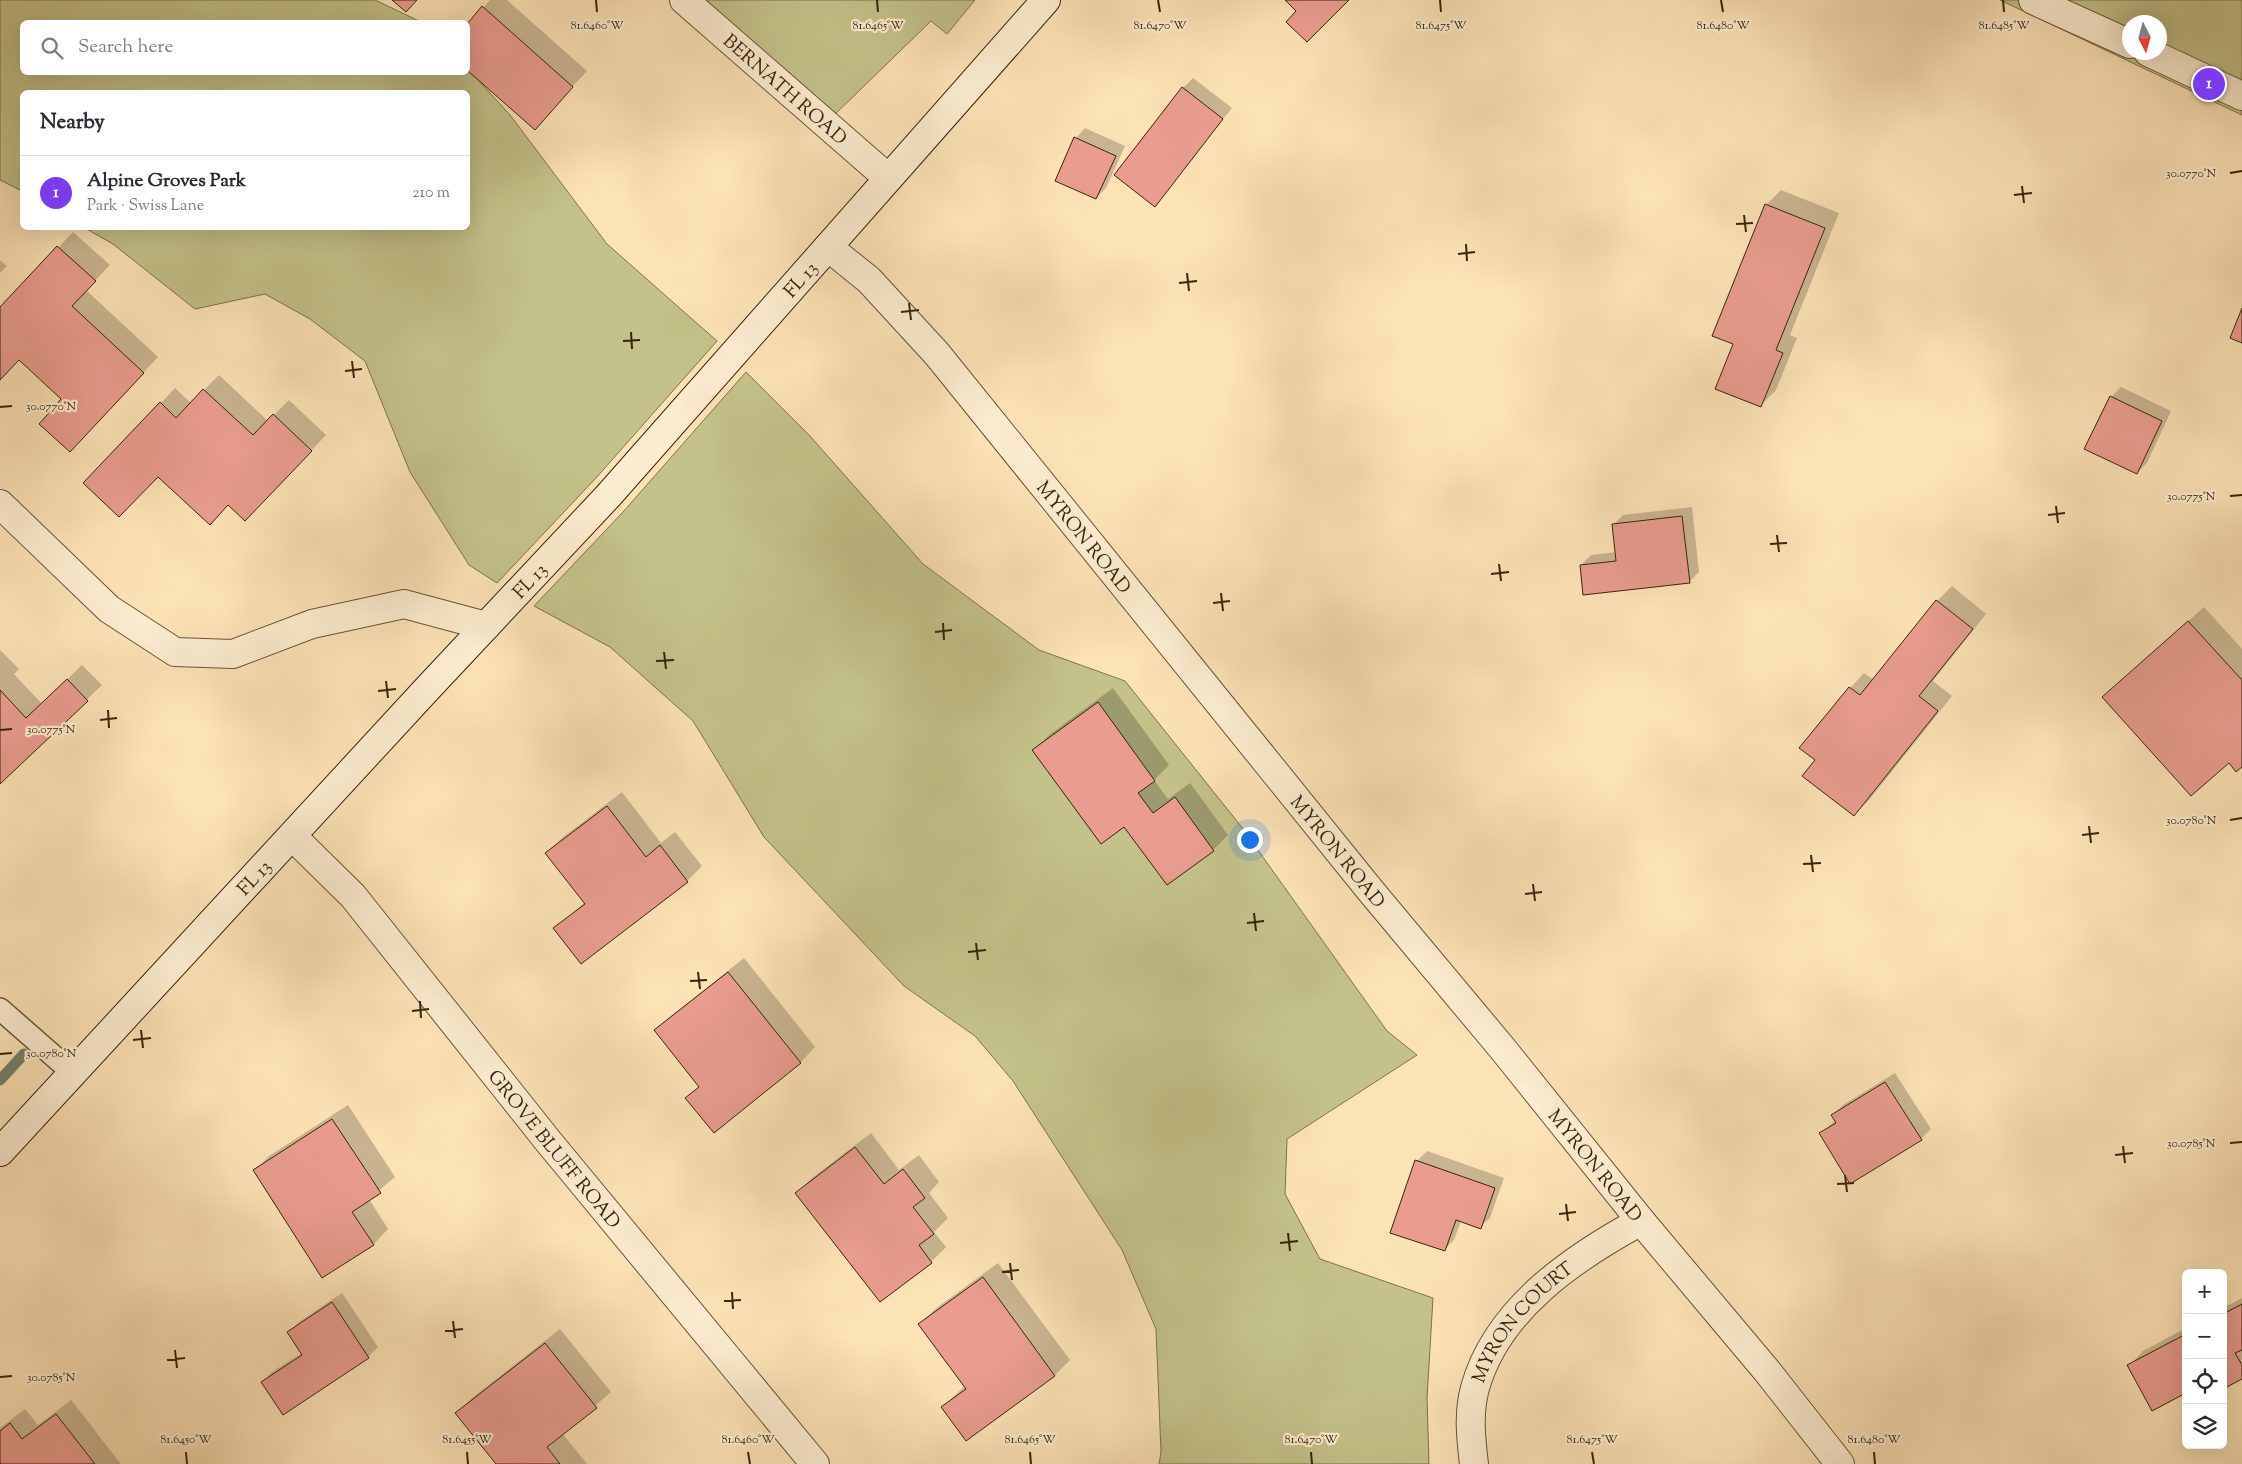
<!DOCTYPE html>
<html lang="en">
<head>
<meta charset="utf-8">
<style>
	:root { --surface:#fff; --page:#f2f2f3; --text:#2b2b33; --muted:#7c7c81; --line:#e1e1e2; --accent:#7c3aed }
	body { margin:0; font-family:"Sorts Mill Goudy",serif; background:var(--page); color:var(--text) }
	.controls { position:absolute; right:15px; bottom:15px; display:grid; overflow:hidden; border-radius:8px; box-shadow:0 5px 20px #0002 }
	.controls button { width:45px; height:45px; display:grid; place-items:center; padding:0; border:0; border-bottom:1px solid var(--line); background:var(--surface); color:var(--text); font:25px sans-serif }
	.compass { position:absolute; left:2122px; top:15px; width:45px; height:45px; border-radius:50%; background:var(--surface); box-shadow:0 5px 20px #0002; rotate:174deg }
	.you { position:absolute; left:1249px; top:839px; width:18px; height:18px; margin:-12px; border:4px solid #fff; border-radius:50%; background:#1a73e8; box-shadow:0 0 0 8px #1a73e833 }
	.badge { display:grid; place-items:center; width:32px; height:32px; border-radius:50%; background:var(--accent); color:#fff; font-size:16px; font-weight:700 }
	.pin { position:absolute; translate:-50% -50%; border:2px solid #fff; box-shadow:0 1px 5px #0006 }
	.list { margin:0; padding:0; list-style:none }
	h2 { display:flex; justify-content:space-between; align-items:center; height:65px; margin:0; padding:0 20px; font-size:21px }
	h2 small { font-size:16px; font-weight:400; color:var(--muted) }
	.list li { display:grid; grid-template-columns:32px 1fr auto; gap:15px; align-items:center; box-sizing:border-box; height:75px; padding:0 20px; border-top:1px solid var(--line) }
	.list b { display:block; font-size:19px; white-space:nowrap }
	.list p { margin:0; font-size:16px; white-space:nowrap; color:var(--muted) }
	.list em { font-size:16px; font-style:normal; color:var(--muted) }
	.icon { flex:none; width:28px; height:28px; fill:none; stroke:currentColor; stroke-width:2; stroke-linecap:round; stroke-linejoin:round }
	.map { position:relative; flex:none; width:2242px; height:1464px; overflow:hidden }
	.search { position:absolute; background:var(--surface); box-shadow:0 5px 20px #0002; left:20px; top:20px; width:450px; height:55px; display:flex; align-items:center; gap:12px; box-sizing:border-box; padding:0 18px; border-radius:8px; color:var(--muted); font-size:19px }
	.panel { position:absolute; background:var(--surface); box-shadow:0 5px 20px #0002; left:20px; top:90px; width:450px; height:140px; border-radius:8px }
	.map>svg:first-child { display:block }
	.green { fill:#c4c28a; stroke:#7e734a; fill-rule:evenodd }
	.shadow { fill:#0003 }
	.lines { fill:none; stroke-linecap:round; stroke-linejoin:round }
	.stream { stroke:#75806d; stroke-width:11 }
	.building { fill:#ea9d8f; stroke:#37240b }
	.lane-casing { stroke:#685436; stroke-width:24 }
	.street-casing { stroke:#685436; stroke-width:30 }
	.secondary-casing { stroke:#37240b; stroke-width:30 }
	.lane { stroke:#fdedd0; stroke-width:21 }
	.street { stroke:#fdedd0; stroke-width:28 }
	.secondary { stroke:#fdedd0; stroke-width:28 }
	.ticks { fill:none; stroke:#37240b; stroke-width:2 }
	.labels { text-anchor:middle; stroke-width:4.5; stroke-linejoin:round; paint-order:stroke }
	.street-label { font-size:19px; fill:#37240b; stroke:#fdedd0 }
	.ticks-label { font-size:12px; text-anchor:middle; fill:#37240b; stroke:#fdedd0; stroke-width:4.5; stroke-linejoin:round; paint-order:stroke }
</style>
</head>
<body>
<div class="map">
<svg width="2242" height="1464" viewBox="0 0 2242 1464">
	<rect width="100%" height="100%" fill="#fce3b6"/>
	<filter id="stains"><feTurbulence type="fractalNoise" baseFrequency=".004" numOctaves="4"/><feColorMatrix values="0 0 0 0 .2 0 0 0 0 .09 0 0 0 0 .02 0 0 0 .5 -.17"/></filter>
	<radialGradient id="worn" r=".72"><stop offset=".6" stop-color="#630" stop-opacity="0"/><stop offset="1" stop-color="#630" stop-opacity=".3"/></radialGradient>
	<g class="green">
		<path d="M 0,0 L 375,0 L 421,22 L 22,22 L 22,72 L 468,72 L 468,69 L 510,115 L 607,244 L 717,341 L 596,478 L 497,583 L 469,565 L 410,472 L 365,361 L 310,319 L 265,294 L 195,309 L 113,244 L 85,228 L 468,228 L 468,92 L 22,92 L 22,191 L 0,180 Z"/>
		<path d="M 687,0 L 975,0 L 947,34 L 931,21 L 826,123 Z"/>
		<path d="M 2000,0 L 2242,0 L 2242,115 ZM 2130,22 L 2160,22 L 2160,52 L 2130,52 Z"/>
		<path d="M 746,372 L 810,436 L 923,564 L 1039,650 L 1125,681 L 1240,825 L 1387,1031 L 1417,1055 L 1287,1139 L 1285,1194 L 1320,1259 L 1433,1298 L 1427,1398 L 1429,1464 L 1159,1464 L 1161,1452 L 1156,1329 L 1122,1250 L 1013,1081 L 975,1036 L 904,986 L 764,837 L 693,721 L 610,647 L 534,606 L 623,512 Z"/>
	</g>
	<g class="shadow">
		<path d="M 490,0 L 507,0 L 587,71 L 534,128 L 468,70 L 468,25 Z"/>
		<path d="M 1193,78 L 1232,108 L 1155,205 L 1183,88 Z"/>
		<path d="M 1085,128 L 1125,146 L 1106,188 L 1096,198 L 1076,138 Z"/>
		<path d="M 1781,190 L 1839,213 L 1790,335 L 1797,338 L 1776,390 L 1761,405 L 1735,343 L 1766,205 Z"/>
		<path d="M 73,232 L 110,265 L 86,290 L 158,357 L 85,435 L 63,399 L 19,359 L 0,380 L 0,309 Z"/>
		<path d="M 0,260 L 7,266 L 0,273 Z"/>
		<path d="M 219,375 L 268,421 L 289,400 L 326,435 L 260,505 L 161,403 L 175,388 L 191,403 Z"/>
		<path d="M 2121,387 L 2171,411 L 2147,463 L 2137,473 L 2111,397 Z"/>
		<path d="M 1692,507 L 1699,572 L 1689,582 L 1581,565 L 1591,555 L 1617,552 L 1613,525 L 1623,515 Z"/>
		<path d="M 1952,586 L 1986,614 L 1933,681 L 1952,696 L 1869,800 L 1854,815 L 1816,760 L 1850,688 L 1864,673 L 1874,680 L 1937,601 Z"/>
		<path d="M 2204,607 L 2242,649 L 2242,765 L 2229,761 L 2104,697 Z"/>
		<path d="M 0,650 L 19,669 L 14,674 L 42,704 L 82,665 L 102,685 L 0,783 Z"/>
		<path d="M 1113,688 L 1169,765 L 1154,780 L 1168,799 L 1190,783 L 1228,835 L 1213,850 L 1167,883 L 1125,825 L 1034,750 L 1049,735 Z"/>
		<path d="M 622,792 L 661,843 L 675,832 L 702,866 L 687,881 L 555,929 L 585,902 L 547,853 L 562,838 Z"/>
		<path d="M 744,958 L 815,1047 L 801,1062 L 714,1131 L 687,1098 L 700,1085 L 656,1031 L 671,1016 Z"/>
		<path d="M 1895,1073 L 1931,1129 L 1921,1139 L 1821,1133 L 1836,1120 L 1833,1115 L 1843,1105 Z"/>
		<path d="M 348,1105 L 395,1177 L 369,1199 L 388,1229 L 374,1244 L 322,1277 L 254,1171 L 269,1156 Z"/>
		<path d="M 871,1133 L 899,1170 L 919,1155 L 939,1182 L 929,1193 L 948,1218 L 934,1232 L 946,1247 L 931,1262 L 797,1193 L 812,1178 Z"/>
		<path d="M 1427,1151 L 1504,1178 L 1490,1218 L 1480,1227 L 1461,1221 L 1454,1240 L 1444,1250 L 1417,1161 Z"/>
		<path d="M 998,1263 L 1070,1360 L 1055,1375 L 966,1439 L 942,1407 L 965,1386 L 920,1324 L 935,1309 Z"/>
		<path d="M 342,1293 L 378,1347 L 368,1357 L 263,1382 L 272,1372 L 302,1353 L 289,1332 L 299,1322 Z"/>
		<path d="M 2242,1298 L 2242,1378 L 2223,1388 L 2223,1308 Z"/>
		<path d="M 2186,1328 L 2186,1392 L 2129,1366 L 2143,1351 Z"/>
		<path d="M 560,1329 L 611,1392 L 563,1434 L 587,1464 L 497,1464 L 457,1413 L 472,1398 Z"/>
		<path d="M 71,1400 L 121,1464 L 0,1464 L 0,1428 L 25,1409 L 38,1425 Z"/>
	</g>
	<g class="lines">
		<path class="stream" d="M 0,1080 L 24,1054"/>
	</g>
	<g class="building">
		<path d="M 392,0 L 417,0 L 406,12 Z"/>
		<path d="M 1285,0 L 1349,0 L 1307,42 L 1286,22 L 1296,11 Z"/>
		<path d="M 482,6 L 573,87 L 535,130 L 468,71 L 468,23 Z"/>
		<path d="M 1182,87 L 1223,119 L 1155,207 L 1114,175 Z"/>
		<path d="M 1074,137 L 1116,156 L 1096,199 L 1055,181 Z"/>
		<path d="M 1765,204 L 1825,228 L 1776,350 L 1783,353 L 1761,407 L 1715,389 L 1733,344 L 1712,336 Z"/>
		<path d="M 57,246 L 96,281 L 72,306 L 144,373 L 70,452 L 39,424 L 61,399 L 19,360 L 0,380 L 0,307 Z"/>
		<path d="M 2242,308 L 2242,343 L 2230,338 Z"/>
		<path d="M 203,389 L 253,435 L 273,414 L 312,451 L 245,521 L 228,505 L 210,525 L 158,477 L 119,517 L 83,483 L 160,402 L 176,418 Z"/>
		<path d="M 2110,396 L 2162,421 L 2137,474 L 2084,449 Z"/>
		<path d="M 1682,516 L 1690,583 L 1583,595 L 1580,565 L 1616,561 L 1612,524 Z"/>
		<path d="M 1936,600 L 1973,629 L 1919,696 L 1938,711 L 1854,816 L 1802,776 L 1815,760 L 1799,748 L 1849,687 L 1860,695 Z"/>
		<path d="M 2188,621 L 2242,680 L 2242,767 L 2236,772 L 2229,763 L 2191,796 L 2102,697 Z"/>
		<path d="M 67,679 L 88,701 L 0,784 L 0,690 L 26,718 Z"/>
		<path d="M 1098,702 L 1155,781 L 1138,793 L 1153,813 L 1175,797 L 1214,851 L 1167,885 L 1124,827 L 1101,844 L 1032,750 Z"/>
		<path d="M 607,806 L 646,857 L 660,845 L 688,882 L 581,964 L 553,928 L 585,904 L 545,853 Z"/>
		<path d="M 728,972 L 801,1063 L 714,1133 L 685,1098 L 699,1087 L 654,1030 Z"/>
		<path d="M 1885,1082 L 1922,1140 L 1850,1184 L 1819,1133 L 1836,1123 L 1831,1115 Z"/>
		<path d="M 332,1119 L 381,1193 L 352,1212 L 374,1245 L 322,1278 L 253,1170 Z"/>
		<path d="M 855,1147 L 884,1184 L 903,1169 L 925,1198 L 913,1207 L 934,1234 L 919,1245 L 932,1263 L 880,1302 L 795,1193 Z"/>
		<path d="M 1415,1160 L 1495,1188 L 1481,1229 L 1456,1220 L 1445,1251 L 1390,1233 Z"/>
		<path d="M 983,1277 L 1055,1376 L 966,1441 L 941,1407 L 966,1389 L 918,1324 Z"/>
		<path d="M 332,1302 L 369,1358 L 283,1415 L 261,1382 L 302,1355 L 287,1332 Z"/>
		<path d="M 2242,1304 L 2242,1350 L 2235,1353 L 2242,1365 L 2242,1379 L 2223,1389 L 2223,1314 Z"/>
		<path d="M 2186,1334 L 2186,1393 L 2152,1411 L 2127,1365 Z"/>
		<path d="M 545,1343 L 597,1408 L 547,1447 L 560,1464 L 496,1464 L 455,1413 Z"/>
		<path d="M 56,1414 L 95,1464 L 0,1464 L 0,1431 L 10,1423 L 22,1439 Z"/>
	</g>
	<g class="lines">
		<g class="lane-casing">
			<path id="lane" d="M 0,1009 L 73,1073"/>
		</g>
		<g class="street-casing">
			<g id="street">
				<path id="s1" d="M 684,0 L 888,178"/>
				<path d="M 2033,0 L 2130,44"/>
				<path d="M 2148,52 L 2242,96"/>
				<path id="s2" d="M 828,247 L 869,280 L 937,354 L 1370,890 L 1502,1048 L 1641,1221 L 1767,1371 L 1840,1464"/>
				<path d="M 0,504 L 109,609 L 175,652 L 233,654 L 312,624 L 404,604 L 486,626"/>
				<path id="s3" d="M 292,836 L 353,896 L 548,1141 L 815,1464"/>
				<path id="s4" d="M 1474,1464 C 1471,1439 1468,1413 1475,1388 C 1497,1309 1573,1258 1641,1221"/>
			</g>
		</g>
		<g class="secondary-casing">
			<g id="secondary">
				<path id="s5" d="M 0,1152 L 427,689 L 609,495 L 1046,0"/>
			</g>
		</g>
		<use href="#lane" class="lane"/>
		<use href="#street" class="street"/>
		<use href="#secondary" class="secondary"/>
	</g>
	<path class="ticks" d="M 596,0 L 597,12M 877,0 L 878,12M 1158,0 L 1160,12M 1440,0 L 1441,12M 1721,0 L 1723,12M 2003,0 L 2004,12M 2230,173 L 2242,171M 2022,186 L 2024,203M 2014,195 L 2032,193M 1744,215 L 1746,232M 1736,224 L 1753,223M 1466,244 L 1467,261M 1458,254 L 1475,252M 1187,273 L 1189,291M 1179,283 L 1197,281M 909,303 L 911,320M 901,312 L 919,310M 631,332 L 632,349M 623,341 L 640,340M 352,361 L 354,378M 345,371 L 362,369M 0,407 L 12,406M 2230,496 L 2242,495M 2056,506 L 2058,523M 2048,515 L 2065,513M 1777,535 L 1779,552M 1770,544 L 1787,543M 1499,564 L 1501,581M 1491,574 L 1509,572M 1221,593 L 1223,611M 1213,603 L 1230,601M 943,623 L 944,640M 935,632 L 952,630M 664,652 L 666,669M 656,661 L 674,660M 386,681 L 388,698M 378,691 L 396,689M 108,710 L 109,728M 100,720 L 117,718M 0,730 L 12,729M 2230,820 L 2242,818M 2089,826 L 2091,843M 2082,835 L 2099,833M 1811,855 L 1813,872M 1803,864 L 1821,863M 1533,884 L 1535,901M 1525,894 L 1542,892M 1254,913 L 1256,931M 1247,923 L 1264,921M 976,943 L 978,960M 968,952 L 986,950M 698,972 L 700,989M 690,981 L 707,980M 420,1001 L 421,1018M 412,1011 L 429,1009M 141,1030 L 143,1048M 133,1040 L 151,1038M 0,1054 L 12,1053M 2230,1143 L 2242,1142M 2123,1146 L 2125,1163M 2115,1155 L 2133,1153M 1845,1175 L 1847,1192M 1837,1184 L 1854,1183M 1566,1204 L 1568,1221M 1559,1214 L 1576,1212M 1288,1233 L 1290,1251M 1280,1243 L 1298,1241M 1010,1263 L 1012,1280M 1002,1272 L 1019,1270M 732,1292 L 733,1309M 724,1301 L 741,1300M 453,1321 L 455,1338M 445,1331 L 463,1329M 175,1350 L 177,1368M 167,1360 L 185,1358M 0,1377 L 12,1376M 186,1452 L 187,1464M 467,1452 L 468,1464M 748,1452 L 750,1464M 1030,1452 L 1031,1464M 1311,1452 L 1312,1464M 1592,1452 L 1594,1464M 1874,1452 L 1875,1464"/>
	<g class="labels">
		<g class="street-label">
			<text dy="7" stroke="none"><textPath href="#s1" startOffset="135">BERNATH ROAD</textPath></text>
			<text dy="7" stroke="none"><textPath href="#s5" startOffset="1184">FL 13</textPath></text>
			<text dy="7" stroke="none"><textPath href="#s2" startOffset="388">MYRON ROAD</textPath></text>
			<text dy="7" stroke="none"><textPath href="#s5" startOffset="779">FL 13</textPath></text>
			<text dy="7" stroke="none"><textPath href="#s2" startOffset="792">MYRON ROAD</textPath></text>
			<text dy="7" stroke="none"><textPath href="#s5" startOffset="374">FL 13</textPath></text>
			<text dy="7" stroke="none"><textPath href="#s3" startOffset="409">GROVE BLUFF ROAD</textPath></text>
			<text dy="7" stroke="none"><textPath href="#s2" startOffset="1198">MYRON ROAD</textPath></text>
			<text dy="7" stroke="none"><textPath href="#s4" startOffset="159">MYRON COURT</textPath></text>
		</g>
	</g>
	<g class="ticks-label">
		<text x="597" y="29">81.6460°W</text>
		<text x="878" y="29">81.6465°W</text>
		<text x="1160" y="29">81.6470°W</text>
		<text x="1441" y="29">81.6475°W</text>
		<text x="1723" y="29">81.6480°W</text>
		<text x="2004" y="29">81.6485°W</text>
		<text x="2191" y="177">30.0770°N</text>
		<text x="51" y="410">30.0770°N</text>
		<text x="2191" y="500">30.0775°N</text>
		<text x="51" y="733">30.0775°N</text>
		<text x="2191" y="824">30.0780°N</text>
		<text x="51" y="1057">30.0780°N</text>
		<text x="2191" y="1147">30.0785°N</text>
		<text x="51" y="1381">30.0785°N</text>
		<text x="186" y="1443">81.6450°W</text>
		<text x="467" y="1443">81.6455°W</text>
		<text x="748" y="1443">81.6460°W</text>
		<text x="1030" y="1443">81.6465°W</text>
		<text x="1311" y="1443">81.6470°W</text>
		<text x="1592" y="1443">81.6475°W</text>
		<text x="1874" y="1443">81.6480°W</text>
	</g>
	<rect width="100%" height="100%" filter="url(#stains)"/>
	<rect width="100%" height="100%" fill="url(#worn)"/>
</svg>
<div class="controls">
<button>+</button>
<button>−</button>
<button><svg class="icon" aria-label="locate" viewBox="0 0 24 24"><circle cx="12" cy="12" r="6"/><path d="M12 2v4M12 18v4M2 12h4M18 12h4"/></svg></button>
<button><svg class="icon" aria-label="layers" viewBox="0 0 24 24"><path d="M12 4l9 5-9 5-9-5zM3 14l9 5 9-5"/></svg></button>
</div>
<svg class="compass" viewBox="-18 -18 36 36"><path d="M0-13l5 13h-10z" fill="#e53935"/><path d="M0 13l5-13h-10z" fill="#7c7c81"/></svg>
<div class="you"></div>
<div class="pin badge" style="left:2209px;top:84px">1</div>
<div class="search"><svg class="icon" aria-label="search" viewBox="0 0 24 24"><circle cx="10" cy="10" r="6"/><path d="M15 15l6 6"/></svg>Search here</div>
<section class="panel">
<h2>Nearby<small></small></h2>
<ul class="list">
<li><span class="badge">1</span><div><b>Alpine Groves Park</b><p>Park · Swiss Lane</p></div><em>210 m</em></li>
</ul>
</section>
</div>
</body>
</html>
